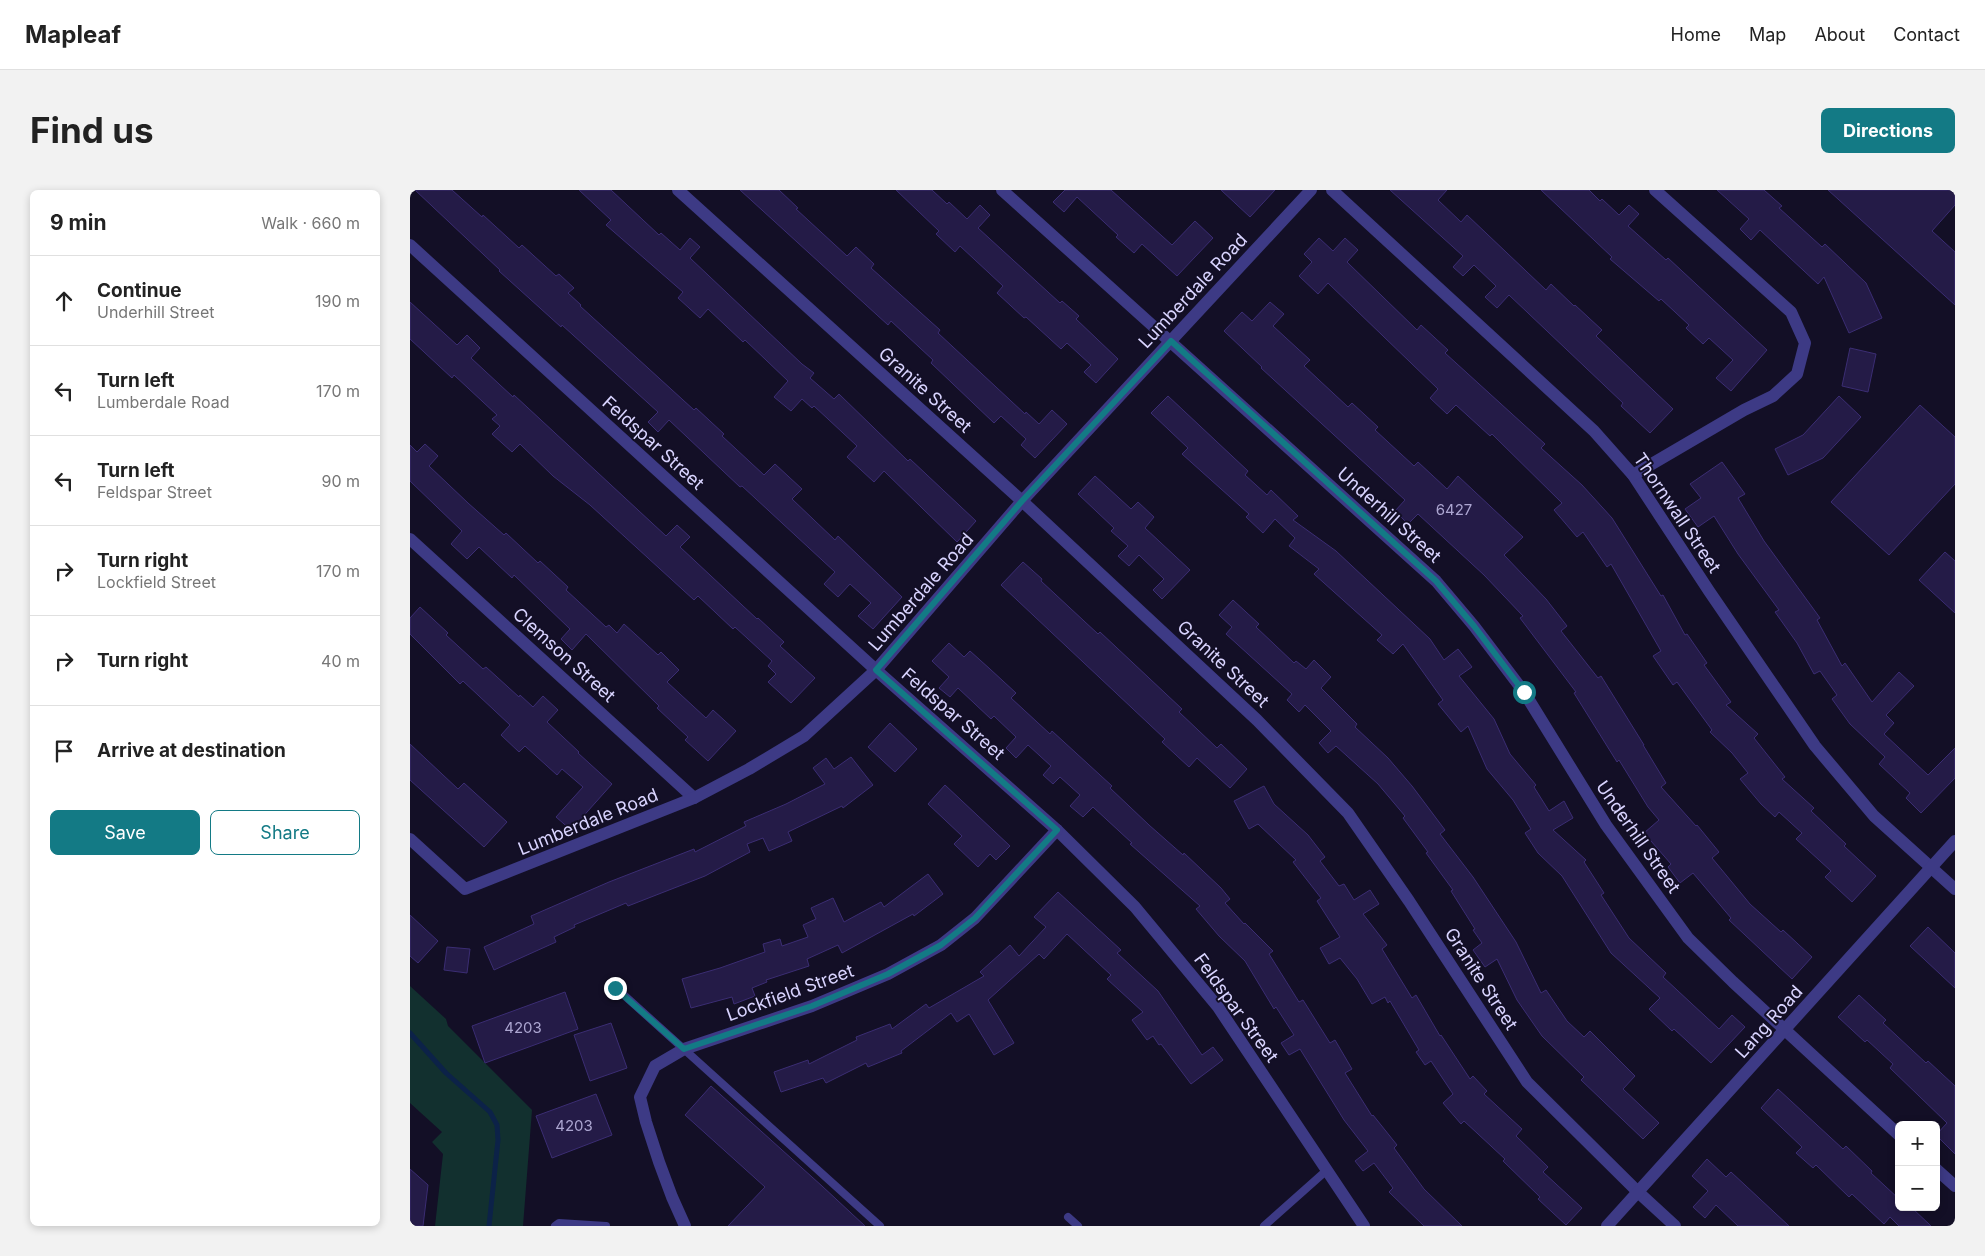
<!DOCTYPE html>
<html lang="en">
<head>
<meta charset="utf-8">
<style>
	:root { --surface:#fff; --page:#f2f2f2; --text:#222; --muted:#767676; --line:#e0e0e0; --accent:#137a85 }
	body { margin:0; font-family:Inter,sans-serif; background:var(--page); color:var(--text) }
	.controls { position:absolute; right:15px; bottom:15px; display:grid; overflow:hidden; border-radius:8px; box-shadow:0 2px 8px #0003 }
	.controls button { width:45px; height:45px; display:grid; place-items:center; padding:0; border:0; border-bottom:1px solid var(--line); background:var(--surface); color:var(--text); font:25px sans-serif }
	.stop { position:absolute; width:15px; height:15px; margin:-11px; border:4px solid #137a85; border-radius:50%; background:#fff }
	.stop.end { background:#137a85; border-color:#fff; box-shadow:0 1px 5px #0008 }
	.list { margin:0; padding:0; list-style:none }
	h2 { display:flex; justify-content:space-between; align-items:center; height:65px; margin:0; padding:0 20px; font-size:21px }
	h2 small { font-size:16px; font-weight:400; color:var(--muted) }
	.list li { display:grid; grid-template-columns:32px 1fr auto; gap:15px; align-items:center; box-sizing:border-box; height:90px; padding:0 20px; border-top:1px solid var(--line) }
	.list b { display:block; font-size:19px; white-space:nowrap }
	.list p { margin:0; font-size:16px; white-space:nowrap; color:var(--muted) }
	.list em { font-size:16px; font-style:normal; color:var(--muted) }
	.actions { display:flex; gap:10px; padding:15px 20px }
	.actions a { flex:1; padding:11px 0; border:1px solid var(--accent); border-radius:8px; text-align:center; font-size:18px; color:var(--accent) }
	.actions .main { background:var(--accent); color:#fff }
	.icon { flex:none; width:28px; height:28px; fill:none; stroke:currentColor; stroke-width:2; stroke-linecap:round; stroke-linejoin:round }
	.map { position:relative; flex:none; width:1545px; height:1036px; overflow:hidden; border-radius:8px }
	header { display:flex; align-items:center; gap:30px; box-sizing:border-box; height:70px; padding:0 25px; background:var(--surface); border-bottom:1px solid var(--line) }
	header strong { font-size:24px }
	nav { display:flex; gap:28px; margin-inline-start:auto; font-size:18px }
	.intro { display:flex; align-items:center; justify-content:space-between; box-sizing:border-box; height:120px; padding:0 30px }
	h1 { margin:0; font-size:35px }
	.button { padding:12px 22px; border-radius:8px; background:var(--accent); color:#fff; font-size:18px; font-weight:700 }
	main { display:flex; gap:30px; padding:0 30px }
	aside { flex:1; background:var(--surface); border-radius:8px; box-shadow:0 2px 8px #0003 }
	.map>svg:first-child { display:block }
	.green { fill:#12302f }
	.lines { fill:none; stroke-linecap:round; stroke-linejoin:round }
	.stream { stroke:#0c2248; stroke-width:5 }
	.building { fill:#241b47; stroke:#3b2d73 }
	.service { stroke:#3d3a85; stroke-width:8 }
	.minor { stroke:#3d3a85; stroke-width:12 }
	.tertiary { stroke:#3d3a85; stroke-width:12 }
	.route { stroke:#137a85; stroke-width:6 }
	.labels { text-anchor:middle; stroke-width:4; stroke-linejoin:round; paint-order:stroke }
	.number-label { font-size:15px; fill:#aca6d1 }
	.street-label { font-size:18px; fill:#d9d4ff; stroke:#130f26 }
</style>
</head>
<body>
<header>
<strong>Mapleaf</strong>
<nav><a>Home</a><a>Map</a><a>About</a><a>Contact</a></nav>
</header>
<div class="intro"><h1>Find us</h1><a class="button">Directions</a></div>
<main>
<aside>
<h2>9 min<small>Walk · 660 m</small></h2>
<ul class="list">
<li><svg class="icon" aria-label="ahead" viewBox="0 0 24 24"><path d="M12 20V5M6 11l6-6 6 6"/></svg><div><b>Continue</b><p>Underhill Street</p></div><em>190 m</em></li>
<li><svg class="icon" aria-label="left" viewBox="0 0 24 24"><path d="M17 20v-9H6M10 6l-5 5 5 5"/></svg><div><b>Turn left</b><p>Lumberdale Road</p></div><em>170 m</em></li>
<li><svg class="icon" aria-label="left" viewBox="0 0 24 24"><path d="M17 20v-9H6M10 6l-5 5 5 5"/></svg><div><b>Turn left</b><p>Feldspar Street</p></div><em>90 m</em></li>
<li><svg class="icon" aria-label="right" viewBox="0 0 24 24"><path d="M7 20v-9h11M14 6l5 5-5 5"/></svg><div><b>Turn right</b><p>Lockfield Street</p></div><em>170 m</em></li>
<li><svg class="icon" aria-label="right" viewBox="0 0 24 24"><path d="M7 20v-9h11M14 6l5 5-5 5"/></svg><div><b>Turn right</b></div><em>40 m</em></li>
<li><svg class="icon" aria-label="arrive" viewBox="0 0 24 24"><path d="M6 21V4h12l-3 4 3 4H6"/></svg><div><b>Arrive at destination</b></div></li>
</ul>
<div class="actions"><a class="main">Save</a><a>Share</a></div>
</aside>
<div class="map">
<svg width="1545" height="1036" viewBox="0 0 1545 1036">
	<rect width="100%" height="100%" fill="#130f26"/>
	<path class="green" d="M 0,796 L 36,829 L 38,836 L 122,920 L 113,1036 L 25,1036 L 33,964 L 22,952 L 32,942 L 0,913 Z"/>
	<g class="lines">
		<path class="stream" d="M 0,843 L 36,883 L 80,922 L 87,935 L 88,950 L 79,1036"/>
	</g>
	<g class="building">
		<path d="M 5,0 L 42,0 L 72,27 L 73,25 L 109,58 L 112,55 L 146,86 L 149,84 L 164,98 L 158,103 L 171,115 L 170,116 L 284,220 L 286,218 L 314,244 L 312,246 L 354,285 L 365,274 L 392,299 L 382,309 L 425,350 L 428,346 L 492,407 L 463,439 L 448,426 L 461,413 L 440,394 L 428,407 L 414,394 L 425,382 L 332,296 L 330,297 L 259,230 L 248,242 L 238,232 L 248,222 L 152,135 L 151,137 L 89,81 L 90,80 Z"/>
		<path d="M 169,0 L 201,0 L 249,45 L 251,43 L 270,60 L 280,48 L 290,57 L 280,68 L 392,174 L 404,183 L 400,188 L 424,209 L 429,204 L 498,271 L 500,269 L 566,331 L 547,352 L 474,281 L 464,292 L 437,267 L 447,256 L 404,216 L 402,218 L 392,209 L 381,221 L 364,207 L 378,191 L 335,150 L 333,152 L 298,119 L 290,128 L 268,108 L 273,102 L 196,35 L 201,30 Z"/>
		<path d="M 330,0 L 369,0 L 388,18 L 386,19 L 437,66 L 446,57 L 464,74 L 461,78 L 530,140 L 528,143 L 615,224 L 616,222 L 629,234 L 642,220 L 657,234 L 625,268 L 611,255 L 616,249 L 591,226 L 584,233 L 521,173 L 523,170 L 481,131 L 478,135 Z"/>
		<path d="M 486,0 L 522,0 L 537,14 L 539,12 L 557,29 L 570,15 L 580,25 L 568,38 L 650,113 L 652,111 L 669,126 L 666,129 L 708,169 L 686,193 L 674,182 L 681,175 L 657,153 L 651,159 L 616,127 L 614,128 L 587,103 L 593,96 L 550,56 L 545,62 L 526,44 L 529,41 Z"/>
		<path d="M 655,0 L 701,0 L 762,55 L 785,31 L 803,48 L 767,86 L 732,54 L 724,63 L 706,47 L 708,45 L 667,7 L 654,22 L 643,12 Z"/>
		<path d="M 811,0 L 865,0 L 840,27 Z"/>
		<path d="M 980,0 L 1037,0 L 1028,10 L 1051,32 L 1057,25 L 1136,100 L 1141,94 L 1164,116 L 1165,115 L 1192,140 L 1186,146 L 1263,219 L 1240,243 L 1211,216 L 1213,213 L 1099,105 L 1087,118 L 1075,107 L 1086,96 L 1064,75 L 1053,86 L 1043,77 L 1053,66 Z"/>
		<path d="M 1131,0 L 1179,0 L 1190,11 L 1192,9 L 1209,25 L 1219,15 L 1229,24 L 1218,36 L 1256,70 L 1258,68 L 1357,160 L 1321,201 L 1306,188 L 1323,170 L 1299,148 L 1293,154 L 1276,138 L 1279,135 L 1251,109 L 1249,111 L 1200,69 L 1202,67 Z"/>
		<path d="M 1307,0 L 1354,0 L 1372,16 L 1369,18 L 1412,57 L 1415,54 L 1456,93 L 1472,128 L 1439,143 L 1414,87 L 1408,94 L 1350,40 L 1341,50 L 1330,39 L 1339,29 Z"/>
		<path d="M 1418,0 L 1545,0 L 1545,15 L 1522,41 L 1545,62 L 1545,115 Z"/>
		<path d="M 909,48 L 923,61 L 935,48 L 948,60 L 937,72 L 1007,140 L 1011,135 L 1038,160 L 1035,163 L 1135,254 L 1131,258 L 1172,295 L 1202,328 L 1251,406 L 1253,405 L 1275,445 L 1277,444 L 1297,473 L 1294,475 L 1321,512 L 1316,515 L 1348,544 L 1344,548 L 1375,587 L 1372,589 L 1404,618 L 1401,621 L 1436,654 L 1434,656 L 1466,686 L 1442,712 L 1415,687 L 1421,681 L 1386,649 L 1392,643 L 1369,622 L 1365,627 L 1351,614 L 1330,589 L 1338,583 L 1322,563 L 1300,542 L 1302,540 L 1267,492 L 1263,495 L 1243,466 L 1251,461 L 1201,374 L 1197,377 L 1173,342 L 1167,347 L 1144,320 L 1152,313 L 1082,244 L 1080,246 L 1046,215 L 1037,224 L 1020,208 L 1028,199 L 918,93 L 908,104 L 889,86 L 902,72 L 894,64 Z"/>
		<path d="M 0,112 L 47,155 L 57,145 L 70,158 L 61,168 L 103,207 L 104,205 L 131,230 L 256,346 L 267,335 L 280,347 L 270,357 L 347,429 L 348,428 L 374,452 L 370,456 L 405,488 L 381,513 L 358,492 L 366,484 L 358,476 L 362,471 L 325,437 L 323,439 L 288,406 L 284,410 L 180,315 L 143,286 L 110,254 L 102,262 L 82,244 L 90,236 L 82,229 L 87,225 L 44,185 L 42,188 L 0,149 Z"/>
		<path d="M 860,112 L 874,124 L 863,136 L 900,170 L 894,176 L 938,217 L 942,213 L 968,237 L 965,240 L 1004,276 L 1008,272 L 1037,299 L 1048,286 L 1113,347 L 1094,365 L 1136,409 L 1157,436 L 1151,441 L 1188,488 L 1191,486 L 1234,555 L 1233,555 L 1256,593 L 1251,597 L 1286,636 L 1287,635 L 1309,662 L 1302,668 L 1340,714 L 1371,742 L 1373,740 L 1402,767 L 1382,789 L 1319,730 L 1321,728 L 1283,683 L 1270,693 L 1258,677 L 1261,674 L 1234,643 L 1249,630 L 1238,617 L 1209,570 L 1207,572 L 1164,503 L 1166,502 L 1110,428 L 1113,426 L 1074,385 L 1008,324 L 998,334 L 985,321 L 995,310 L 851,178 L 852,177 L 814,141 L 832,122 L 842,131 Z"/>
		<path d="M 1440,158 L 1466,164 L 1458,202 L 1432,196 Z"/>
		<path d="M 758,206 L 838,281 L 835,285 L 857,305 L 861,300 L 888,326 L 883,330 L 926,361 L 1020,449 L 1034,470 L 1048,459 L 1062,477 L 1049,486 L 1084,529 L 1100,564 L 1126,595 L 1124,597 L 1139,621 L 1154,611 L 1163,628 L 1143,640 L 1176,670 L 1174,672 L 1194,703 L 1191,705 L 1219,748 L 1256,783 L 1253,787 L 1309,839 L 1322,825 L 1335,837 L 1301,873 L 1264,839 L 1262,841 L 1239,819 L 1250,808 L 1201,763 L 1152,686 L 1128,663 L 1115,643 L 1121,639 L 1103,610 L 1077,579 L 1058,536 L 1051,542 L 1028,514 L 1033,510 L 993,454 L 983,464 L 967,450 L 972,445 L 904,384 L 909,379 L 879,356 L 885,348 L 865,329 L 853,343 L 836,327 L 839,324 L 772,264 L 778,258 L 741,223 Z"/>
		<path d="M 1429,206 L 1451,227 L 1413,268 L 1378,285 L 1365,259 L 1393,245 Z"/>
		<path d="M 1510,215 L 1545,247 L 1545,294 L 1479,365 L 1421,312 Z"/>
		<path d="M 15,254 L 28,266 L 19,276 L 58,313 L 94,345 L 96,343 L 128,373 L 130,371 L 158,397 L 156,400 L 196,437 L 199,435 L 207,443 L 214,434 L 248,465 L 251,462 L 269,480 L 257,492 L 296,528 L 303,520 L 326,541 L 298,571 L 275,550 L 278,547 L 247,518 L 249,516 L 176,444 L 162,460 L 151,449 L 160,439 L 104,385 L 102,388 L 69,357 L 57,369 L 41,354 L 52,341 L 0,291 L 0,255 L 7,262 Z"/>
		<path d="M 1312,272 L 1335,304 L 1328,308 L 1354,351 L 1410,428 L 1407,430 L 1432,476 L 1435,473 L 1462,512 L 1489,482 L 1504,496 L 1476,525 L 1484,533 L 1474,544 L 1518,585 L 1545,558 L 1545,588 L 1511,623 L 1496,608 L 1500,603 L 1469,574 L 1475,567 L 1440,534 L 1422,509 L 1427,505 L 1410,481 L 1404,484 L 1387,453 L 1365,422 L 1369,420 L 1328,364 L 1304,326 L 1288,337 L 1275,319 L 1291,308 L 1280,294 Z"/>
		<path d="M 685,286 L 721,319 L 728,312 L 744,327 L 735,338 L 780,380 L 752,409 L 743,400 L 754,389 L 729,365 L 719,376 L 708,366 L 718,356 L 701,341 L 704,338 L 668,304 Z"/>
		<path d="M 1535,362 L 1545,371 L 1545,423 L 1509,390 Z"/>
		<path d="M 613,372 L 632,389 L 631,391 L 688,444 L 690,442 L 772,519 L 769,522 L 807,558 L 811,554 L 837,579 L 820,598 L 787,568 L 779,577 L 752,552 L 755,549 L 591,395 Z"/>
		<path d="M 823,410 L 849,434 L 846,437 L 884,473 L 886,471 L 896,479 L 904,470 L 921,487 L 911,498 L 947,534 L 945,537 L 978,568 L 1002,596 L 1035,640 L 1030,644 L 1063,687 L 1106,752 L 1131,803 L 1136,800 L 1157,831 L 1174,847 L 1180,841 L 1225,886 L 1213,899 L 1249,933 L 1233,949 L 1171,890 L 1174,887 L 1132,846 L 1107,810 L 1087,769 L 1075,777 L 1063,760 L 1072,753 L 1063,740 L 1065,739 L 1041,701 L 1043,700 L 1016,663 L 1018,662 L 993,628 L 995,626 L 968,594 L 926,556 L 918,563 L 909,553 L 921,541 L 895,515 L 889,522 L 877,510 L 882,504 L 816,444 L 822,437 L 809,425 Z"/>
		<path d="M 10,417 L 38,443 L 36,445 L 73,479 L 76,477 L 109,507 L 110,505 L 123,517 L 133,506 L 148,520 L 137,532 L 169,562 L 168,563 L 202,594 L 161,640 L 146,627 L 173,597 L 152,579 L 147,585 L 115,556 L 109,562 L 91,545 L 100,535 L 53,491 L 50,494 L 0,444 L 0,428 Z"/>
		<path d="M 539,453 L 554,467 L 560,461 L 580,479 L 606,503 L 601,508 L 640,544 L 642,541 L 702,596 L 700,598 L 739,635 L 773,665 L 774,663 L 811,698 L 820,709 L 815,713 L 834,734 L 835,733 L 863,761 L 859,764 L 889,812 L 893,810 L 920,853 L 925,850 L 942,879 L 935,883 L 962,926 L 963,925 L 987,955 L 984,958 L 1014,999 L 1052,1036 L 1014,1036 L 979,1002 L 983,998 L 964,973 L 953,981 L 945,971 L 958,961 L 934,930 L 890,859 L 879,865 L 871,853 L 884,845 L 866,817 L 864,819 L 835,771 L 809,746 L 786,719 L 790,716 L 720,654 L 722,653 L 683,617 L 673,627 L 660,616 L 670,605 L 650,587 L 643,594 L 633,585 L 641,576 L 618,555 L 606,568 L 596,558 L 606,547 L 584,526 L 581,529 L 548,498 L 540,507 L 529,498 L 539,487 L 522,471 Z"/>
		<path d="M 480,533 L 507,559 L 485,582 L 458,557 Z"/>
		<path d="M 0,554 L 48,599 L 54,593 L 97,632 L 74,657 L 0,590 Z"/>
		<path d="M 441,567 L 463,595 L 433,618 L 432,616 L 378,642 L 382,651 L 359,661 L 353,648 L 337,654 L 340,662 L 295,686 L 218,716 L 216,713 L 164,735 L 165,737 L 144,747 L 146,752 L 84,780 L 74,757 L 124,734 L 121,726 L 199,692 L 284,659 L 285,662 L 336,636 L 334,632 L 376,614 L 415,594 L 403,578 L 416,568 L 424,579 Z"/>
		<path d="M 535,595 L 600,656 L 586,670 L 580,664 L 568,677 L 544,654 L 552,646 L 518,614 Z"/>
		<path d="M 854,596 L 864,614 L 898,645 L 915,667 L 910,671 L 929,696 L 934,694 L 944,710 L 960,700 L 969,714 L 953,724 L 977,755 L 972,759 L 1002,808 L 1006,805 L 1030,846 L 1031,845 L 1060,889 L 1063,886 L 1077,901 L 1074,904 L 1112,939 L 1106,946 L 1138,977 L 1133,982 L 1172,1018 L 1156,1035 L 1128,1009 L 1130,1007 L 1093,971 L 1095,969 L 1054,931 L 1051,934 L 1033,913 L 1043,904 L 1021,871 L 1015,875 L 1006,862 L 1009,860 L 980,811 L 978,813 L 975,807 L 962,814 L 947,789 L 930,768 L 919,774 L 910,758 L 930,747 L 907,711 L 911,708 L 883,672 L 886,670 L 848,634 L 839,639 L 824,611 Z"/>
		<path d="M 518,684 L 533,704 L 504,726 L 503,724 L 432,763 L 428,755 L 397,769 L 399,776 L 356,790 L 357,792 L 342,798 L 345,806 L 324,814 L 322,807 L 281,818 L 272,789 L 310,778 L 355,762 L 353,754 L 370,749 L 372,756 L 398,747 L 393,735 L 406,729 L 401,718 L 423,708 L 434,732 L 471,712 L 474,717 Z"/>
		<path d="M 648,702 L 711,760 L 707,763 L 748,801 L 792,865 L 803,857 L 813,870 L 781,894 L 751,854 L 749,855 L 743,846 L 737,850 L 722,830 L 733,822 L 697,789 L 701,785 L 657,744 L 634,769 L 629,764 L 578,810 L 604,853 L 584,865 L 559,824 L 547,832 L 541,823 L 491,861 L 492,863 L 458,877 L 456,873 L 416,893 L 413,888 L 371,902 L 364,882 L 398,870 L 399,874 L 447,850 L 446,847 L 480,834 L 482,839 L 516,814 L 519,818 L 574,786 L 570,782 L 600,755 L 609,766 L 636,737 L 624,727 Z"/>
		<path d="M 0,725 L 28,751 L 8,773 L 0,766 Z"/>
		<path d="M 1518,737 L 1545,763 L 1545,798 L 1500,756 Z"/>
		<path d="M 37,757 L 60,759 L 57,783 L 34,780 Z"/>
		<path d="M 155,802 L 168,839 L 75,873 L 62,836 Z"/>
		<path d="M 1449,805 L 1476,830 L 1473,833 L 1516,873 L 1518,871 L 1545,896 L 1545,964 L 1526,945 L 1537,933 L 1480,878 L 1483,874 L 1457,850 L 1455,852 L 1428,827 Z"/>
		<path d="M 201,833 L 217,878 L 180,891 L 164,845 Z"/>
		<path d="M 301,896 L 412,996 L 455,1036 L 318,1036 L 355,997 L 275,925 Z"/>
		<path d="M 1368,899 L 1433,959 L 1436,956 L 1462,981 L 1461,983 L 1489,1009 L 1489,1017 L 1501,1017 L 1521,1036 L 1489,1036 L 1480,1027 L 1474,1034 L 1442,1004 L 1439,1007 L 1406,975 L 1403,978 L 1386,963 L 1392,957 L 1351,918 Z"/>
		<path d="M 186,904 L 202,945 L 142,968 L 126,926 Z"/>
		<path d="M 1297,969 L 1316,987 L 1321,982 L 1379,1036 L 1328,1036 L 1306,1015 L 1295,1028 L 1283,1017 L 1298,1001 L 1282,986 Z"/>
		<path d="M 0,979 L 18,995 L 13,1036 L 0,1036 Z"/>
	</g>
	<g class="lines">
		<g class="service">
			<path d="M 205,797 L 470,1036"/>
			<path d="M 658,1027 L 668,1036"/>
			<path d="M 145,1036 L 149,1033 L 196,1036"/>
			<path d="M 854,1036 L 917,980"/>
		</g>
		<g class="minor">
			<path d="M 268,0 L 612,311 L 847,530 L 938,623 L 999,711 L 1117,892 L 1228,1002 L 1265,1036"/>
			<path d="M 592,0 L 1026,391 L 1064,436 L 1114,502 L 1196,635 L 1278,748 L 1323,792 L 1489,945"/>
			<path d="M 922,0 L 1184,241 L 1223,285 L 1299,401 L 1405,556 L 1464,626 L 1545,699"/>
			<path d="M 0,55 L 466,480 L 647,640 L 725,717 L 808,817 L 954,1036"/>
			<path d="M 1223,285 L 1334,220 L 1363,206 L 1387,184 L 1395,153 L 1381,122 L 1245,0"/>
			<path d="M 0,349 L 284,608"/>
			<path d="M 0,649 L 55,699 L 284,608 L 339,579 L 394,546 L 466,480 L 612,311 L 901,0"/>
			<path d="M 1526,979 L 1545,996"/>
			<path d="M 275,1036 L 262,1007 L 249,972 L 236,932 L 230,907 L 245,876 L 274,859 L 402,816 L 478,784 L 531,755 L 565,728 L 647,640"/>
		</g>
		<path class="tertiary" d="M 1197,1036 L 1545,651"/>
	</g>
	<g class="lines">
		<path class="route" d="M 205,798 L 274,859 L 402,816 L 478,784 L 531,755 L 565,728 L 647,640 L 466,480 L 612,311 L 761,151 L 1026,391 L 1064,436 L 1114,502"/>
	</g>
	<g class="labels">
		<g class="number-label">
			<text x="1044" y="325">6427</text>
			<text x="113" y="843">4203</text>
			<text x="164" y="941">4203</text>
		</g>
		<g class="street-label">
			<text transform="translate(783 101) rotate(-47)" y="6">Lumberdale Road</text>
			<text transform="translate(515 200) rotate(42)" y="6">Granite Street</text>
			<text transform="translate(243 253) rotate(42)" y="6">Feldspar Street</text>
			<text transform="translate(1267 323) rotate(56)" y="6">Thornwall Street</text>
			<text transform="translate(979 325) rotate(42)" y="6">Underhill Street</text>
			<text transform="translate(511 402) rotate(-49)" y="6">Lumberdale Road</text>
			<text transform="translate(154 465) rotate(42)" y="6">Clemson Street</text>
			<text transform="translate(813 474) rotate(43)" y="6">Granite Street</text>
			<text transform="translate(543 524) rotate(41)" y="6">Feldspar Street</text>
			<text transform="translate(178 632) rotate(-22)" y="6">Lumberdale Road</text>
			<text transform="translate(1228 647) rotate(55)" y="6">Underhill Street</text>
			<text transform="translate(1071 789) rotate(57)" y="6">Granite Street</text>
			<text transform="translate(380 803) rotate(-20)" y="6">Lockfield Street</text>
			<text transform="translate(826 818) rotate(54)" y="6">Feldspar Street</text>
			<text transform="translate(1359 832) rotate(-48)" y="6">Lang Road</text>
		</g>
	</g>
</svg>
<div class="controls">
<button>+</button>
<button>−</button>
</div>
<div class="stop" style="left:1114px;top:502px"></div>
<div class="stop end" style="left:205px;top:798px"></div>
</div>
</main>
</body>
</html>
